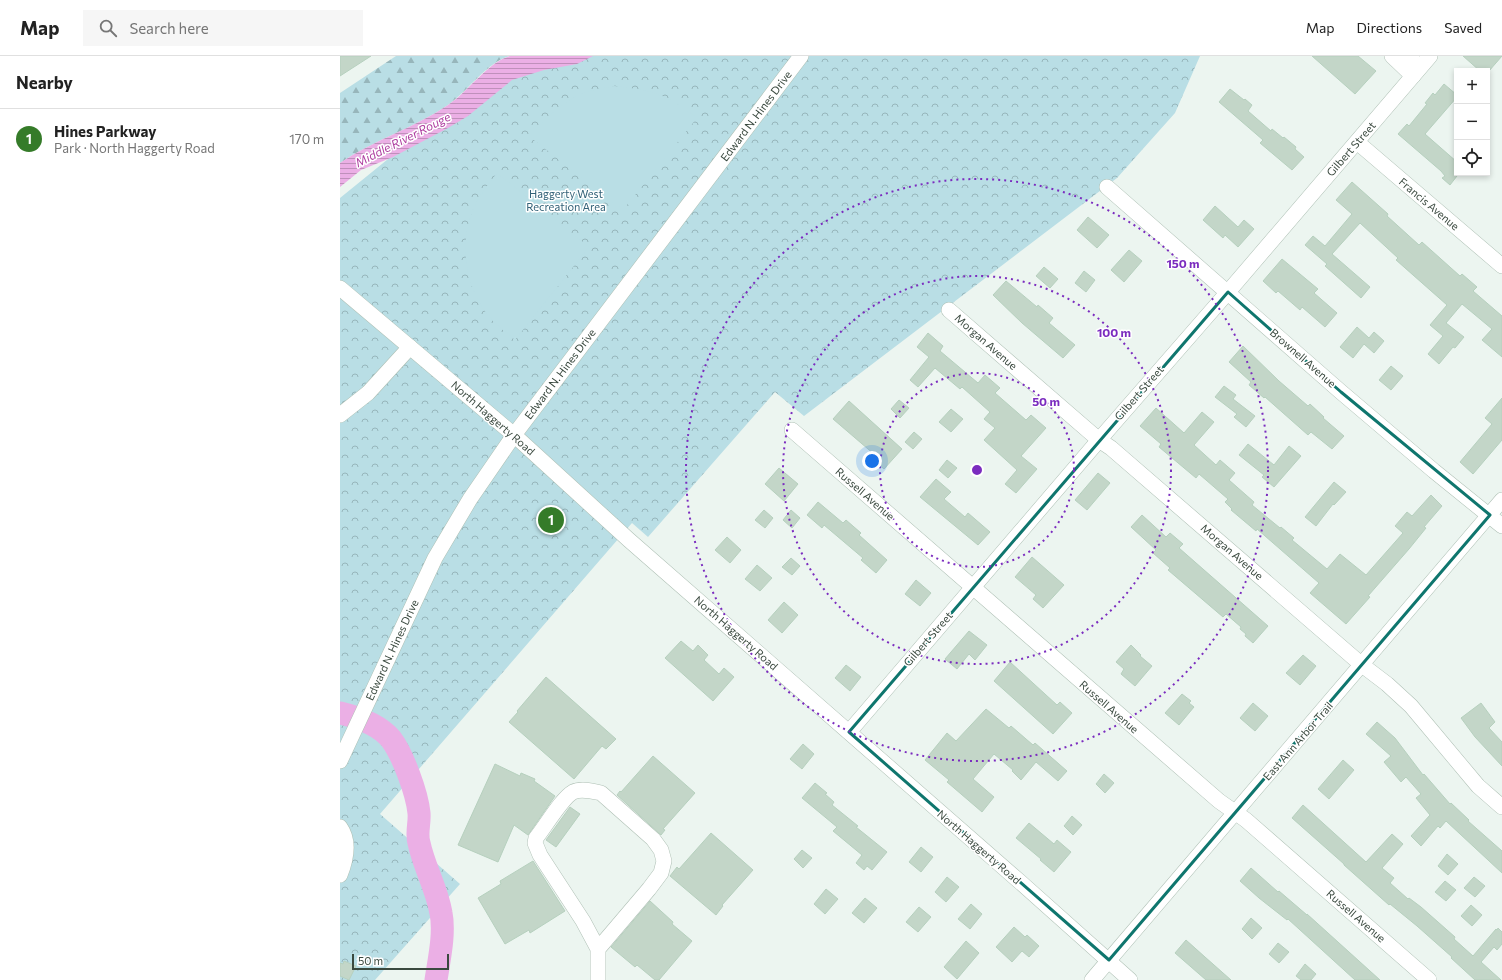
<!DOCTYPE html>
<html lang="en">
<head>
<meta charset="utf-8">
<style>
	:root { --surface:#fff; --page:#f6f6f6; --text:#222; --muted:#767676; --line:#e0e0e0; --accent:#357b29 }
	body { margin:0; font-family:Commissioner,sans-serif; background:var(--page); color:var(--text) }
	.controls { position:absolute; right:12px; top:12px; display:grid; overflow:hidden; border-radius:0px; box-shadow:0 2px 6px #0003 }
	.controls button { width:36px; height:36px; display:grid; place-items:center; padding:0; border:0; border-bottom:1px solid var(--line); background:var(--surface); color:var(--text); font:20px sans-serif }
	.scale { position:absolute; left:12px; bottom:10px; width:97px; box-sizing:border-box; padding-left:4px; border:2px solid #3a493f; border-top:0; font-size:11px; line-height:14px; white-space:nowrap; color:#3a493f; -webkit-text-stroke:3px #fff; paint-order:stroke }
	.you { position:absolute; left:532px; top:405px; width:14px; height:14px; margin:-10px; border:3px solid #fff; border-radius:50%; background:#1a73e8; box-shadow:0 0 0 6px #1a73e833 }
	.badge { display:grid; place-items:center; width:26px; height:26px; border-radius:50%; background:var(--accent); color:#fff; font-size:13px; font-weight:700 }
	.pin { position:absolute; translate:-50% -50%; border:2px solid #fff; box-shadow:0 1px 4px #0006 }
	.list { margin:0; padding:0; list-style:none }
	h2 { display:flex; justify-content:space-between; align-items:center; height:52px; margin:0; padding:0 16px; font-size:17px }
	h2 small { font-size:13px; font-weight:400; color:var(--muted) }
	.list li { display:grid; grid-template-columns:26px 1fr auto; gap:12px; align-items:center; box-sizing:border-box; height:60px; padding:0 16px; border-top:1px solid var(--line) }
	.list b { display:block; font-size:15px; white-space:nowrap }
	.list p { margin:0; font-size:13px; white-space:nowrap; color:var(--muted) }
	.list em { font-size:13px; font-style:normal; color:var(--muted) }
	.icon { flex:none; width:22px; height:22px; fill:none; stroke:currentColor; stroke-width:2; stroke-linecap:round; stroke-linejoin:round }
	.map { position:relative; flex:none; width:1162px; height:924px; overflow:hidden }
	header { display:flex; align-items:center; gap:24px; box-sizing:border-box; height:56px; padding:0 20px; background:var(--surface); border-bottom:1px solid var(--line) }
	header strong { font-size:19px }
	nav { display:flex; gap:22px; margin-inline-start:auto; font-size:14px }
	.search { width:280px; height:36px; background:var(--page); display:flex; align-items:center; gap:10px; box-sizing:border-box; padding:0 14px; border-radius:0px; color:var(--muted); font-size:15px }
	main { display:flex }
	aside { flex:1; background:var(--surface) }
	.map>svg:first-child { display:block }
	.forest { fill:url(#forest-firs) }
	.park { fill:url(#park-crowns) }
	.pitch { fill:#b9dee5 }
	.water { fill:url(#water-rules) }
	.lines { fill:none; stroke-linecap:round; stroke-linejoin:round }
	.river { stroke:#ebafe5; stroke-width:23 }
	.building { fill:#c3d6c8; stroke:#b6d0be }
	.minor-casing { stroke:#afc0b5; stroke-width:16 }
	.minor { stroke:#fff; stroke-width:15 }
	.marked { fill:none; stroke:#0f766e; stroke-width:3; stroke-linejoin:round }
	.ring { fill:none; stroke:#7b2cbf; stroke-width:2; stroke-dasharray:2 4 }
	.labels { text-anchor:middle; stroke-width:3; stroke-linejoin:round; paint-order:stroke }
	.street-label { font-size:11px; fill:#3a493f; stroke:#fff }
	.park-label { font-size:11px; fill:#326177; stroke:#fff }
	.water-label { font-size:12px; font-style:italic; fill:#ad3c9f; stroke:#fff }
	.centre { fill:#7b2cbf; stroke:#fff; stroke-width:2 }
	.ring-label { font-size:12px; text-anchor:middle; font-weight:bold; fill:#7b2cbf; stroke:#fff; stroke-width:3; stroke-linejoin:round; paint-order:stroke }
</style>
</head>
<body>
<header>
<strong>Map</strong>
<div class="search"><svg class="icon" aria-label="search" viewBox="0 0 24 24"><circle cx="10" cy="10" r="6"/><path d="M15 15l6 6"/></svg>Search here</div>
<nav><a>Map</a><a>Directions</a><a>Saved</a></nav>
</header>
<main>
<aside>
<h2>Nearby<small></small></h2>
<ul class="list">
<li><span class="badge">1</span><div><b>Hines Parkway</b><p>Park · North Haggerty Road</p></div><em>170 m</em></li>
</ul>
</aside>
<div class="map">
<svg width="1162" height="924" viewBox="0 0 1162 924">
	<defs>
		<pattern id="forest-firs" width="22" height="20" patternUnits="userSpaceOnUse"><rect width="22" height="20" fill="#b9dee5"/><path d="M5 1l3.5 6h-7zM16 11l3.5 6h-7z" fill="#97b6bb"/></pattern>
		<pattern id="park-crowns" width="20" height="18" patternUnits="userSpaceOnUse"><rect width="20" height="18" fill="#b9dee5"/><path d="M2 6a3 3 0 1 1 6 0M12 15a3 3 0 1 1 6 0" fill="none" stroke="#97b6bb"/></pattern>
		<pattern id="water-rules" width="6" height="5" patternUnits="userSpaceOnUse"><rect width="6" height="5" fill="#ebafe5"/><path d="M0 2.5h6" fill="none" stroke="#bf90bb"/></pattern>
	</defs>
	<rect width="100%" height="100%" fill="#ecf5f0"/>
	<path class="forest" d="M 56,0 L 170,0 C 148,5 127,36 108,49 C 74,72 34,84 0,107 L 0,37 Z"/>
	<path class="park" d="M 175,0 L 860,0 L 835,57 L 777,122 L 464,360 L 435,336 L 308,481 L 292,467 L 40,758 L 120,828 L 35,924 L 0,924 L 0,142 Z"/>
	<g class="pitch">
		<path d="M 274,30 C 312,34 327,38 357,62 L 283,154 L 190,81 C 207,61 224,43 249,35 C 257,33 266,32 274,30 Z"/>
		<path d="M 157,117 L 249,191 L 175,284 C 169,278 162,274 156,268 C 127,240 118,194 132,156 C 138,141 147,130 157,117 Z"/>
	</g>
	<path class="water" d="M 170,0 L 253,0 L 237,8 L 204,14 L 172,24 L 128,60 L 108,72 L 53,101 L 21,114 L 0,131 L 0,107 C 34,84 74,72 108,49 C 128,36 148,6 170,0 Z"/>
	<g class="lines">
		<path class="river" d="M 0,657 C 17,661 39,669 51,683 C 63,699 77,737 79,757 C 80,767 76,777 79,787 C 84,811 97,833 101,857 C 105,877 99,904 96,924"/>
	</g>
	<g class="building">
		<path d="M 0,0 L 31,0 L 0,20 Z"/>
		<path d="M 972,0 L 1018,0 L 1036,15 L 1015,38 Z"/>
		<path d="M 1123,0 L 1162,0 L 1149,15 L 1140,15 Z"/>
		<path d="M 1104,28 L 1117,39 L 1117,41 L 1085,78 L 1117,106 L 1117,120 L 1110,129 L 1102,122 L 1105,120 L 1101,115 L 1058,78 L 1067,68 L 1069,70 L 1087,48 L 1085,47 L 1093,37 L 1095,39 Z"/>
		<path d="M 890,33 L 904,44 L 905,43 L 912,49 L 908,55 L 931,75 L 932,73 L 943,82 L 944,81 L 956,91 L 955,93 L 964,101 L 952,114 L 920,87 L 923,84 L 879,46 Z"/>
		<path d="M 1012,126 L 1048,158 L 1047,160 L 1079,189 L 1082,186 L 1120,220 L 1122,218 L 1137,231 L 1133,235 L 1162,260 L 1162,301 L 1142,284 L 1152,273 L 1122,248 L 1106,267 L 1124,281 L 1115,292 L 1113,291 L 1099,308 L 1088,298 L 1103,280 L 1090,269 L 1107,249 L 1056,204 L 1058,202 L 1020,167 L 992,198 L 1030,231 L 1021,242 L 985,210 L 987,208 L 965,189 L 973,180 L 985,190 L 1012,158 L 996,144 Z"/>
		<path d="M 875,150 L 898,171 L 904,164 L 914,173 L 898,191 L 885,179 L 883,182 L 863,164 Z"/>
		<path d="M 748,161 L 769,179 L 757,192 L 737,174 Z"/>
		<path d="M 789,194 L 802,205 L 784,226 L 771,214 Z"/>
		<path d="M 942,203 L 978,233 L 974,237 L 997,257 L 985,271 L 962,251 L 960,254 L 938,235 L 936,237 L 923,225 Z"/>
		<path d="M 704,211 L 718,223 L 710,232 L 696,220 Z"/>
		<path d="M 744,215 L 755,224 L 746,236 L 735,227 Z"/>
		<path d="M 666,225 L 697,251 L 698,249 L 713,262 L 709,267 L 735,289 L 723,302 L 682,267 L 653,239 Z"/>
		<path d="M 1017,271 L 1029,282 L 1034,276 L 1044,285 L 1034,297 L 1024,288 L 1013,302 L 1000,291 Z"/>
		<path d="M 588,277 L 603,290 L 600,295 L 638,327 L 645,319 L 660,332 L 655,337 L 686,364 L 691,359 L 706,372 L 681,400 L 697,413 L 676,437 L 665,428 L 677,414 L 644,384 L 655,372 L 644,363 L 650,356 L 622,331 L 620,333 L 595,312 L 578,331 L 570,324 L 589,301 L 577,291 Z"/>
		<path d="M 903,290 L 939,325 L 968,350 L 970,348 L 984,361 L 983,362 L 1004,380 L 992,393 L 971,376 L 968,379 L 925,341 L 924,342 L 909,329 L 911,326 L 889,306 Z"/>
		<path d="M 1051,310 L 1063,320 L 1051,334 L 1039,324 Z"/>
		<path d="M 884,330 L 896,339 L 893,343 L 915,360 L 906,371 L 894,361 L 897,358 L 875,341 Z"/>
		<path d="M 1162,342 L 1162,384 L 1133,418 L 1120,406 L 1152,368 L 1145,362 Z"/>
		<path d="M 559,344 L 569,352 L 560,362 L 551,353 Z"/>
		<path d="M 509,345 L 562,393 L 544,413 L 532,403 L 535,399 L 493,363 Z"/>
		<path d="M 816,352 L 844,377 L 862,356 L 874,366 L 854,389 L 876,409 L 880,404 L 895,417 L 889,424 L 914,446 L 912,449 L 940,472 L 941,471 L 954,482 L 952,484 L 987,513 L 1000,498 L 1026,519 L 1063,477 L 1055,470 L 1067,456 L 1072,460 L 1091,439 L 1102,450 L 1084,471 L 1086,472 L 1069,493 L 1028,540 L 1030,541 L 1006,568 L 970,537 L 979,527 L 917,473 L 916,475 L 891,454 L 892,453 L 885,446 L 888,443 L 859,418 L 856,422 L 819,391 L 821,388 L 800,370 Z"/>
		<path d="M 611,353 L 623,363 L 611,376 L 599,366 Z"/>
		<path d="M 574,376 L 582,383 L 573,393 L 565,386 Z"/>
		<path d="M 908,388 L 934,409 L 949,390 L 961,400 L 934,431 L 922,421 L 924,419 L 899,399 Z"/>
		<path d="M 607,404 L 617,412 L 608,422 L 599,414 Z"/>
		<path d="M 439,412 L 458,428 L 444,445 L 425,428 Z"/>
		<path d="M 758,417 L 770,427 L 747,454 L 735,444 Z"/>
		<path d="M 596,423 L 611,436 L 604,443 L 625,461 L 628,457 L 650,476 L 638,489 L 580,441 Z"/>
		<path d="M 994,426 L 1006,436 L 994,449 L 993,448 L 976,470 L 965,461 Z"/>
		<path d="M 478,446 L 503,467 L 506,464 L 521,477 L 519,479 L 547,504 L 536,517 L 521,504 L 523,502 L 484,469 L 482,472 L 467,459 Z"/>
		<path d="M 424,454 L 433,462 L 425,472 L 415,464 Z"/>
		<path d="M 451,454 L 460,462 L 452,472 L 443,464 Z"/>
		<path d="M 802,459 L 826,481 L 830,477 L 843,488 L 839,492 L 928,570 L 913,587 L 905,580 L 906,578 L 900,573 L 901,571 L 886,558 L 883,561 L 828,514 L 830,512 L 813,497 L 816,494 L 791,471 Z"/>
		<path d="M 387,481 L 401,494 L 390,507 L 375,494 Z"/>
		<path d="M 692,501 L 724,529 L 703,552 L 693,543 L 696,539 L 675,521 Z"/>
		<path d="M 451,502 L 460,510 L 452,519 L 442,511 Z"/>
		<path d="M 417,509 L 432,522 L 420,535 L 405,523 Z"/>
		<path d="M 576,524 L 591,537 L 580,550 L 565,538 Z"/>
		<path d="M 444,546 L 458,559 L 442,577 L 428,564 Z"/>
		<path d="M 629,575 L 647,589 L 635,604 L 629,598 L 617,613 L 605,603 Z"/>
		<path d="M 341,585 L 353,595 L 358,589 L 368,599 L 364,604 L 379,618 L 384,612 L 394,621 L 373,645 L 325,602 Z"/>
		<path d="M 791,589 L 801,599 L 800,600 L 812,610 L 795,630 L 781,618 L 784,613 L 776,606 Z"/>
		<path d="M 963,599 L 976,610 L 960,629 L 946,617 Z"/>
		<path d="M 670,606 L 717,649 L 720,646 L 732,657 L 713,678 L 654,625 Z"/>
		<path d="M 506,609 L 521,621 L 510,635 L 495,622 Z"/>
		<path d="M 206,621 L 276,683 L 266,693 L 262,690 L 234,723 L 169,666 L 178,656 L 177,655 Z"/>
		<path d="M 842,638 L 851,645 L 849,647 L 854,651 L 839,669 L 825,657 Z"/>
		<path d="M 913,647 L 928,660 L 915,675 L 900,662 Z"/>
		<path d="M 1141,647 L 1155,666 L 1149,672 L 1162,686 L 1162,710 L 1135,681 L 1121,662 Z"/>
		<path d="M 646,653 L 669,672 L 671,670 L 693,689 L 695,687 L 727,715 L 718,725 L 696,706 L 681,724 L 672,715 L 673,714 L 654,698 L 633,723 L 654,741 L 642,756 L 607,726 L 609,724 L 585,704 L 607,677 L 616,685 Z"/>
		<path d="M 1037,666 L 1055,682 L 1083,719 L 1084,718 L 1110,748 L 1111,747 L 1129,764 L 1128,765 L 1162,795 L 1162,817 L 1106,765 L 1100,772 L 1098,770 L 1081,790 L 1071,780 L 1090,759 L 1076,742 L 1081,738 L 1066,721 L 1061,726 L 1044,706 L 1051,700 L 1026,678 Z"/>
		<path d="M 463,688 L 474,698 L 462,713 L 450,703 Z"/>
		<path d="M 313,700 L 355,737 L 323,773 L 325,774 L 321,779 L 277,739 L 280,735 L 281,736 Z"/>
		<path d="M 1003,704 L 1014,714 L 989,743 L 978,733 Z"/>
		<path d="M 155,708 L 180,720 L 181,717 L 195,723 L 194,725 L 215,740 L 188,779 L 174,769 L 158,806 L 118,789 Z"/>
		<path d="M 764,718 L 774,727 L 765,737 L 756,728 Z"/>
		<path d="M 475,727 L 487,737 L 485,738 L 494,746 L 492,749 L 518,770 L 516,771 L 547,796 L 532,814 L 527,810 L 524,814 L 516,807 L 522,799 L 493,775 L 497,771 L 462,742 Z"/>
		<path d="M 963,749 L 1026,806 L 1052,778 L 1063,788 L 1042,812 L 1054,822 L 1050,827 L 1068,843 L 1069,842 L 1081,851 L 1115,881 L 1114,883 L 1133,900 L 1156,873 L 1157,874 L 1158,872 L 1162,876 L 1162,888 L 1157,894 L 1154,891 L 1141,906 L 1161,924 L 1135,924 L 1111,902 L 1112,901 L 1077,870 L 1050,848 L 1049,849 L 1004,809 L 1004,808 L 952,762 Z"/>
		<path d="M 230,751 L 240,758 L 216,791 L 206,784 Z"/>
		<path d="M 732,760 L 742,769 L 733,779 L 724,770 Z"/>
		<path d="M 689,767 L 714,788 L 717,784 L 731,796 L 714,816 L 700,804 L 701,803 L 676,782 Z"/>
		<path d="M 371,777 L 413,814 L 382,849 L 383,850 L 376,859 L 330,820 L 337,811 L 339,813 Z"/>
		<path d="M 581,791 L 593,801 L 581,816 L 569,806 Z"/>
		<path d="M 462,794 L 472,802 L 463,812 L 454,803 Z"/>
		<path d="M 1107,798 L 1118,808 L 1108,819 L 1098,810 Z"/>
		<path d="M 193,805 L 225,855 L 190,877 L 189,874 L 165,888 L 138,842 L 161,828 L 160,825 Z"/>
		<path d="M 911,812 L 938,836 L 939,835 L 967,859 L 967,858 L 1040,924 L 1015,924 L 948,863 L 947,864 L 919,842 L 900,825 Z"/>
		<path d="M 607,821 L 619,831 L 606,846 L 595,836 Z"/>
		<path d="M 1134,821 L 1145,830 L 1135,841 L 1124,832 Z"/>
		<path d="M 1105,825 L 1116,834 L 1106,845 L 1095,836 Z"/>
		<path d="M 486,833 L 498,843 L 485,858 L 474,848 Z"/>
		<path d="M 525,842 L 537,852 L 524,867 L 512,857 Z"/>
		<path d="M 310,845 L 333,866 L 332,868 L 352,885 L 319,924 L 315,924 L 297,909 L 295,911 L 271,891 Z"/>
		<path d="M 631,848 L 642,858 L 630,873 L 618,863 Z"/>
		<path d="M 1131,849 L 1142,859 L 1132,870 L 1121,860 Z"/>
		<path d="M 579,851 L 591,861 L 578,876 L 566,866 Z"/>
		<path d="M 911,862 L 922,872 L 912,883 L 902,873 Z"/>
		<path d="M 674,871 L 685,881 L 687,879 L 699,890 L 689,901 L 682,895 L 672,906 L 656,891 Z"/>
		<path d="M 846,884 L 865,901 L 891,924 L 866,924 L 835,897 Z"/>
		<path d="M 626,885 L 639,897 L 617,923 L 604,911 Z"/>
		<path d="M 938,887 L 949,896 L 939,907 L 929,898 Z"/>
		<path d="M 4,905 L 16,910 L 9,924 L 0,920 L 0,907 L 3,908 Z"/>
		<path d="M 965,908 L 976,918 L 971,924 L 961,924 L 956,920 Z"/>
	</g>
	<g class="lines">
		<g class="minor-casing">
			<g id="minor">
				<path d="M 1052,0 L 1073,20"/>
				<path d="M 1068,0 L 1080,11"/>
				<path d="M 1017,86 L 1162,210"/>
				<path d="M 767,131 L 1001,336 L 1094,415 L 1162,470"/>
				<path d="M 0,232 L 174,379 L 289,484 L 679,825 L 790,924"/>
				<path d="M 609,254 L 759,384 L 771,392 L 1022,609 L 1047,628 L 1071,650 L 1138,730 L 1162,751"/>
				<path d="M 0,359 L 28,337 L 70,291"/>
				<path d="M 452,374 L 879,745 L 906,764 L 1089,924"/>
				<path d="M 509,676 L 759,384 L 888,236 L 1090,0"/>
				<path d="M 0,705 L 95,502 L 130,443 L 174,379 L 461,0"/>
				<path d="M 0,771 C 10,785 6,804 0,819"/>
				<path d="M 258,893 L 309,833 L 321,817 L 324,805 L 321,794 L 313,783 L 261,737 C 252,735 241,732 233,736 C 222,742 205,771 196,782 L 195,787 L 200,799 L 243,865 L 258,893 L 258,924"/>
				<path d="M 752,924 L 1162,444"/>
			</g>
		</g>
		<use href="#minor" class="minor"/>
	</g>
	<path class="marked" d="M 888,236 L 1001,336 L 1150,459 L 769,904 L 509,676 Z"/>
	<g class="ring">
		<circle cx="637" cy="414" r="97"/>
		<circle cx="637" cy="414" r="194"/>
		<circle cx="637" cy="414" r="291"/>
	</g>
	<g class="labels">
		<g class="street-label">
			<text transform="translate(416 60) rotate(-53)" y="4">Edward N. Hines Drive</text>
			<text transform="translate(1011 93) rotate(-49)" y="4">Gilbert Street</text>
			<text transform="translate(1089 148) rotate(40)" y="4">Francis Avenue</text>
			<text transform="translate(646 286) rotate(41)" y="4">Morgan Avenue</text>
			<text transform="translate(963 302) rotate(41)" y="4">Brownell Avenue</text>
			<text transform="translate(220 318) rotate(-53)" y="4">Edward N. Hines Drive</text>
			<text transform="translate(799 337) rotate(-49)" y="4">Gilbert Street</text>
			<text transform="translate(153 362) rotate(41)" y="4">North Haggerty Road</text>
			<text transform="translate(525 438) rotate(41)" y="4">Russell Avenue</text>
			<text transform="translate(892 496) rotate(41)" y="4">Morgan Avenue</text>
			<text transform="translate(396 577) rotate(41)" y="4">North Haggerty Road</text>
			<text transform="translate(588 583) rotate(-49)" y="4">Gilbert Street</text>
			<text transform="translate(52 594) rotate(-65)" y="4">Edward N. Hines Drive</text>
			<text transform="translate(769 651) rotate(41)" y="4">Russell Avenue</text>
			<text transform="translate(958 685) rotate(-49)" y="4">East Ann Arbor Trail</text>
			<text transform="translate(639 791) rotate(41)" y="4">North Haggerty Road</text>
			<text transform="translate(1016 860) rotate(41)" y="4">Russell Avenue</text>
		</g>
		<g class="park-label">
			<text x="226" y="142">Haggerty West<tspan x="226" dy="13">Recreation Area</tspan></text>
		</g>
		<g class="water-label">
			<text transform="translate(63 84) rotate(-27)" y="4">Middle River Rouge</text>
		</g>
	</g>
	<circle cx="637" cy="414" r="6" class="centre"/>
	<g class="ring-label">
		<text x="843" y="212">150 m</text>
		<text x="774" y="281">100 m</text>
		<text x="706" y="350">50 m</text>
	</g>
</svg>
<div class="controls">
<button>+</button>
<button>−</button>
<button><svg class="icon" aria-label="locate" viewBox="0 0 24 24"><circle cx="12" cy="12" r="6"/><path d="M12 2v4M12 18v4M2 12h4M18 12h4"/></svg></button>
</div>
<div class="scale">50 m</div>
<div class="you"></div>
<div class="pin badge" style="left:211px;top:464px">1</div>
</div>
</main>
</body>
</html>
